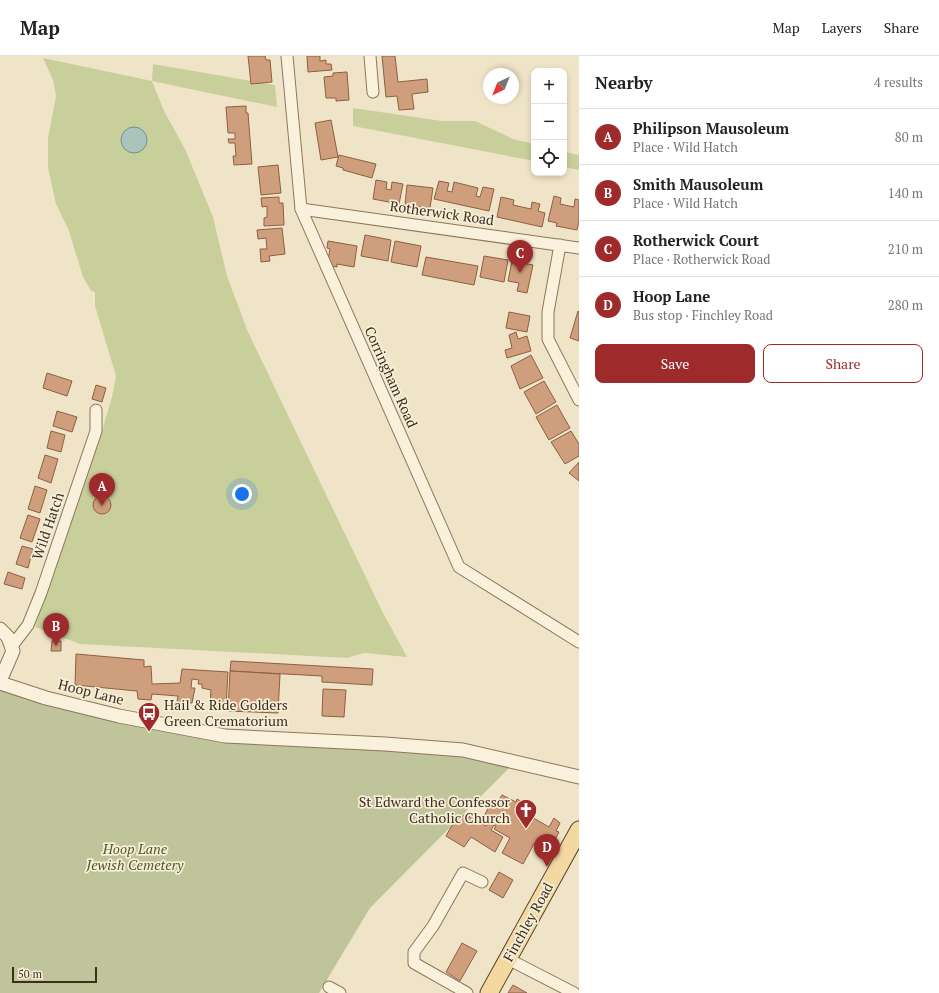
<!DOCTYPE html>
<html lang="en">
<head>
<meta charset="utf-8">
<style>
	:root { --surface:#fff; --page:#f6f6f6; --text:#222; --muted:#767676; --line:#e0e0e0; --accent:#9e2a2b }
	body { margin:0; font-family:"PT Serif",serif; background:var(--page); color:var(--text) }
	.controls { position:absolute; right:12px; top:12px; display:grid; overflow:hidden; border-radius:8px; box-shadow:0 2px 6px #0003 }
	.controls button { width:36px; height:36px; display:grid; place-items:center; padding:0; border:0; border-bottom:1px solid var(--line); background:var(--surface); color:var(--text); font:20px sans-serif }
	.compass { position:absolute; left:483px; top:12px; width:36px; height:36px; border-radius:50%; background:var(--surface); box-shadow:0 2px 6px #0003; rotate:223deg }
	.scale { position:absolute; left:12px; bottom:10px; width:85px; box-sizing:border-box; padding-left:4px; border:2px solid #3d2e20; border-top:0; font-size:11px; line-height:14px; white-space:nowrap; color:#3d2e20; -webkit-text-stroke:3px #f7eed8; paint-order:stroke }
	.you { position:absolute; left:242px; top:438px; width:14px; height:14px; margin:-10px; border:3px solid #fff; border-radius:50%; background:#1a73e8; box-shadow:0 0 0 6px #1a73e833 }
	.badge { display:grid; place-items:center; width:26px; height:26px; border-radius:50%; background:var(--accent); color:#fff; font-size:13px; font-weight:700 }
	.pin { position:absolute; translate:-50% -33px; filter:drop-shadow(0 1px 2px #0008) }
	.pin::after { content:''; position:absolute; top:21px; width:14px; height:12px; background:inherit; clip-path:polygon(0 0,100% 0,50% 100%) }
	.list { margin:0; padding:0; list-style:none }
	h2 { display:flex; justify-content:space-between; align-items:center; height:52px; margin:0; padding:0 16px; font-size:17px }
	h2 small { font-size:13px; font-weight:400; color:var(--muted) }
	.list li { display:grid; grid-template-columns:26px 1fr auto; gap:12px; align-items:center; box-sizing:border-box; height:56px; padding:0 16px; border-top:1px solid var(--line) }
	.list b { display:block; font-size:15px; white-space:nowrap }
	.list p { margin:0; font-size:13px; white-space:nowrap; color:var(--muted) }
	.list em { font-size:13px; font-style:normal; color:var(--muted) }
	.actions { display:flex; gap:8px; padding:12px 16px }
	.actions a { flex:1; padding:9px 0; border:1px solid var(--accent); border-radius:8px; text-align:center; font-size:14px; color:var(--accent) }
	.actions .main { background:var(--accent); color:#fff }
	.icon { flex:none; width:22px; height:22px; fill:none; stroke:currentColor; stroke-width:2; stroke-linecap:round; stroke-linejoin:round }
	.map { position:relative; flex:none; width:579px; height:937px; overflow:hidden }
	header { display:flex; align-items:center; gap:24px; box-sizing:border-box; height:56px; padding:0 20px; background:var(--surface); border-bottom:1px solid var(--line) }
	header strong { font-size:19px }
	nav { display:flex; gap:22px; margin-inline-start:auto; font-size:14px }
	main { display:flex }
	aside { flex:1; background:var(--surface) }
	.map>svg:first-child { display:block }
	.green { fill:#c9cf9b }
	.cemetery { fill:#bfc49a }
	.water { fill:#a9c4bc; stroke:#6f938a }
	.building { fill:#cf9f7d; stroke:#8d5f41 }
	.lines { fill:none; stroke-linecap:round; stroke-linejoin:round }
	.minor-casing { stroke:#8d765c; stroke-width:13 }
	.tertiary-casing { stroke:#8d765c; stroke-width:15 }
	.primary-casing { stroke:#5b4430; stroke-width:19 }
	.minor { stroke:#faf1dc; stroke-width:11 }
	.tertiary { stroke:#faf1dc; stroke-width:13 }
	.primary { stroke:#f3d9a0; stroke-width:17 }
	.labels { text-anchor:middle; stroke-width:3.5; stroke-linejoin:round; paint-order:stroke }
	.street-label { font-size:14px; fill:#3d2e20; stroke:#f7eed8 }
	.poi-label { font-size:14px; fill:#3d2e20; stroke:#f7eed8; text-anchor:start }
	.park-label { font-size:14px; font-style:italic; fill:#4d5a26; stroke:#f7eed8 }
</style>
</head>
<body>
<header>
<strong>Map</strong>
<nav><a>Map</a><a>Layers</a><a>Share</a></nav>
</header>
<main>
<div class="map">
<svg width="579" height="937" viewBox="0 0 579 937">
	<rect width="100%" height="100%" fill="#f0e4c8"/>
	<g class="green">
		<path d="M 43,2 L 152,25 L 153,8 L 275,29 L 277,51 L 152,25 L 164,55 L 185,93 L 213,161 L 227,220 L 248,276 L 382,555 L 407,601 L 364,597 L 347,602 L 80,588 L 35,571 L 97,391 L 112,341 L 116,320 L 95,250 L 95,236 L 91,235 L 83,221 L 69,175 L 56,148 L 48,112 L 48,82 L 56,40 L 53,24 Z"/>
		<path d="M 353,52 L 442,65 L 475,65 L 513,83 L 534,88 L 534,105 L 353,70 Z"/>
		<path d="M 564,96 L 579,99 L 579,114 L 564,111 Z"/>
	</g>
	<path class="cemetery" d="M 0,627 L 225,680 L 319,685 L 516,705 L 370,852 L 319,937 L 0,937 Z"/>
	<circle class="water" cx="134" cy="84" r="13"/>
	<g class="building">
		<path d="M 248,0 L 265,0 L 266,4 L 270,4 L 272,26 L 251,28 Z"/>
		<path d="M 307,0 L 320,0 L 320,5 L 326,4 L 326,8 L 331,8 L 332,14 L 308,16 Z"/>
		<path d="M 382,0 L 395,0 L 398,26 L 427,23 L 428,36 L 412,38 L 414,53 L 399,54 L 397,40 L 386,41 Z"/>
		<path d="M 347,16 L 349,44 L 336,45 L 336,42 L 326,42 L 324,21 L 333,20 L 333,17 Z"/>
		<path d="M 246,50 L 246,57 L 248,57 L 252,108 L 234,109 L 233,100 L 236,100 L 235,87 L 229,87 L 228,83 L 235,83 L 235,77 L 228,77 L 226,51 Z"/>
		<path d="M 331,64 L 338,101 L 321,104 L 315,67 Z"/>
		<path d="M 339,99 L 376,108 L 372,122 L 343,114 L 343,112 L 336,110 Z"/>
		<path d="M 278,109 L 281,137 L 261,139 L 258,111 Z"/>
		<path d="M 376,124 L 387,126 L 386,133 L 391,134 L 392,126 L 403,128 L 399,148 L 373,143 Z"/>
		<path d="M 439,125 L 449,127 L 447,135 L 452,136 L 454,126 L 478,132 L 476,140 L 480,141 L 483,131 L 494,133 L 489,155 L 434,143 Z"/>
		<path d="M 407,129 L 433,132 L 430,152 L 405,149 Z"/>
		<path d="M 554,140 L 561,142 L 560,148 L 574,151 L 575,143 L 579,144 L 579,165 L 577,174 L 556,170 L 557,167 L 548,165 Z"/>
		<path d="M 279,141 L 279,147 L 283,147 L 284,169 L 264,170 L 264,162 L 267,161 L 267,150 L 262,151 L 261,142 Z"/>
		<path d="M 501,141 L 514,144 L 513,149 L 531,153 L 532,146 L 540,148 L 538,155 L 545,157 L 542,171 L 497,161 Z"/>
		<path d="M 282,172 L 285,198 L 269,200 L 270,205 L 261,206 L 260,193 L 267,193 L 266,182 L 258,183 L 257,174 Z"/>
		<path d="M 365,179 L 391,184 L 388,205 L 361,200 Z"/>
		<path d="M 328,185 L 357,190 L 354,211 L 337,208 L 337,211 L 327,209 L 330,193 L 327,192 Z"/>
		<path d="M 395,185 L 421,190 L 417,211 L 391,206 Z"/>
		<path d="M 484,200 L 508,204 L 504,226 L 480,221 Z"/>
		<path d="M 426,201 L 478,210 L 474,229 L 422,219 Z"/>
		<path d="M 512,205 L 533,209 L 527,237 L 517,235 L 519,227 L 508,225 Z"/>
		<path d="M 578,255 L 579,256 L 579,285 L 570,282 Z"/>
		<path d="M 509,256 L 530,260 L 527,276 L 506,272 Z"/>
		<path d="M 516,276 L 518,283 L 527,280 L 531,295 L 507,302 L 505,294 L 512,292 L 509,279 Z"/>
		<path d="M 531,299 L 543,322 L 520,333 L 511,310 Z"/>
		<path d="M 47,317 L 72,325 L 67,340 L 43,332 Z"/>
		<path d="M 544,325 L 556,346 L 536,358 L 524,336 Z"/>
		<path d="M 96,329 L 106,332 L 102,346 L 92,343 Z"/>
		<path d="M 557,349 L 570,372 L 549,384 L 536,361 Z"/>
		<path d="M 57,355 L 77,361 L 72,376 L 53,370 Z"/>
		<path d="M 51,375 L 65,379 L 61,396 L 47,392 Z"/>
		<path d="M 571,375 L 579,388 L 579,400 L 565,408 L 551,386 Z"/>
		<path d="M 45,399 L 58,403 L 51,427 L 38,422 Z"/>
		<path d="M 579,406 L 579,425 L 569,417 Z"/>
		<path d="M 35,430 L 47,434 L 40,457 L 28,453 Z"/>
		<circle cx="102" cy="449" r="9"/>
		<path d="M 28,459 L 40,463 L 32,486 L 20,482 Z"/>
		<path d="M 22,490 L 33,493 L 28,512 L 16,508 Z"/>
		<path d="M 8,516 L 25,522 L 22,533 L 4,528 Z"/>
		<path d="M 52,585 L 61,585 L 61,595 L 51,595 Z"/>
		<path d="M 76,598 L 144,604 L 144,611 L 151,610 L 152,628 L 180,627 L 182,613 L 228,616 L 226,652 L 210,650 L 211,634 L 202,632 L 202,628 L 198,628 L 199,624 L 192,623 L 191,632 L 195,632 L 192,647 L 177,646 L 178,640 L 152,638 L 151,644 L 138,643 L 137,635 L 75,629 Z"/>
		<path d="M 231,605 L 373,613 L 372,629 L 322,626 L 322,620 L 230,615 Z"/>
		<path d="M 230,615 L 280,618 L 278,657 L 228,655 Z"/>
		<path d="M 323,633 L 346,634 L 344,661 L 322,660 Z"/>
		<path d="M 502,739 L 516,746 L 517,743 L 533,752 L 530,760 L 549,771 L 554,762 L 560,767 L 556,775 L 559,776 L 550,794 L 546,792 L 543,798 L 536,795 L 538,789 L 534,788 L 523,808 L 502,797 L 510,782 L 494,773 L 496,770 L 494,769 L 491,774 L 503,781 L 495,796 L 471,781 L 464,791 L 446,780 L 451,771 L 465,758 L 486,770 L 489,766 L 483,762 L 491,747 L 495,750 Z"/>
		<path d="M 499,816 L 513,824 L 503,842 L 489,834 Z"/>
		<path d="M 462,887 L 477,895 L 460,925 L 446,916 Z"/>
		<path d="M 513,929 L 527,937 L 508,937 Z"/>
	</g>
	<g class="lines">
		<g class="minor-casing">
			<g id="minor">
				<path d="M 287,0 L 301,153 L 459,511 L 579,586"/>
				<path d="M 370,0 L 373,36"/>
				<path d="M 301,153 L 579,192"/>
				<path d="M 560,189 L 548,256 L 548,283 L 579,344"/>
				<path d="M 12,590 L 28,569 L 41,537 L 96,375 L 96,354"/>
				<path d="M 508,903 L 574,937"/>
				<path d="M 329,931 L 340,937"/>
				<path d="M 467,937 L 414,907 L 414,896 L 433,870 L 463,817 L 482,826"/>
			</g>
		</g>
		<g class="tertiary-casing">
			<g id="tertiary">
				<path d="M 0,573 L 8,581 L 13,595 L 0,625"/>
				<path d="M 0,627 L 46,642 L 119,660 L 225,680 L 385,688 L 463,694 L 579,721"/>
			</g>
		</g>
		<g class="primary-casing">
			<path id="primary" d="M 489,937 L 579,774"/>
		</g>
		<use href="#minor" class="minor"/>
		<use href="#tertiary" class="tertiary"/>
		<use href="#primary" class="primary"/>
	</g>
	<defs>
		<g id="bus-pin" transform="scale(1.15)"><path d="M0 17L-7.5 6A9.5 9.5 0 1 1 7.5 6Z" fill="#9e2a2b" stroke="#f7eed8"/><path d="M-5-6H5V4H4V6H2V4H-2V6H-4V4H-5ZM-3.5-4V0h7V-4ZM-3.5 1.2v1.5H-2V1.2ZM2 1.2v1.5H3.5V1.2Z" fill="#fff"/></g>
		<g id="church-pin" transform="scale(1.15)"><path d="M0 17L-7.5 6A9.5 9.5 0 1 1 7.5 6Z" fill="#9e2a2b" stroke="#f7eed8"/><path d="M-1.2-6h2.4v3.5h3.3v2.4h-3.3V6h-2.4V-.1h-3.3v-2.4h3.3Z" fill="#fff"/></g>
	</defs>
	<g fill-rule="evenodd">
		<use href="#bus-pin" x="149" y="657"/>
		<use href="#church-pin" x="526" y="754"/>
	</g>
	<g class="labels">
		<g class="street-label">
			<text transform="translate(442 157) rotate(8)" y="5">Rotherwick Road</text>
			<text transform="translate(391 321) rotate(66)" y="5">Corringham Road</text>
			<text transform="translate(48 470) rotate(-71)" y="5">Wild Hatch</text>
			<text transform="translate(91 636) rotate(14)" y="5">Hoop Lane</text>
			<text transform="translate(528 866) rotate(-61)" y="5">Finchley Road</text>
		</g>
		<g class="poi-label">
			<text x="164" y="654">Hail &amp; Ride Golders<tspan x="164" dy="16">Green Crematorium</tspan></text>
			<text x="510" y="751" text-anchor="end">St Edward the Confessor<tspan x="510" dy="16">Catholic Church</tspan></text>
		</g>
		<g class="park-label">
			<text x="135" y="798">Hoop Lane<tspan x="135" dy="16">Jewish Cemetery</tspan></text>
		</g>
	</g>
</svg>
<div class="controls">
<button>+</button>
<button>−</button>
<button><svg class="icon" aria-label="locate" viewBox="0 0 24 24"><circle cx="12" cy="12" r="6"/><path d="M12 2v4M12 18v4M2 12h4M18 12h4"/></svg></button>
</div>
<svg class="compass" viewBox="-18 -18 36 36"><path d="M0-13l5 13h-10z" fill="#e53935"/><path d="M0 13l5-13h-10z" fill="#767676"/></svg>
<div class="scale">50 m</div>
<div class="you"></div>
<div class="pin badge" style="left:102px;top:450px">A</div>
<div class="pin badge" style="left:56px;top:590px">B</div>
<div class="pin badge" style="left:520px;top:217px">C</div>
<div class="pin badge" style="left:547px;top:811px">D</div>
</div>
<aside>
<h2>Nearby<small>4 results</small></h2>
<ul class="list">
<li><span class="badge">A</span><div><b>Philipson Mausoleum</b><p>Place · Wild Hatch</p></div><em>80 m</em></li>
<li><span class="badge">B</span><div><b>Smith Mausoleum</b><p>Place · Wild Hatch</p></div><em>140 m</em></li>
<li><span class="badge">C</span><div><b>Rotherwick Court</b><p>Place · Rotherwick Road</p></div><em>210 m</em></li>
<li><span class="badge">D</span><div><b>Hoop Lane</b><p>Bus stop · Finchley Road</p></div><em>280 m</em></li>
</ul>
<div class="actions"><a class="main">Save</a><a>Share</a></div>
</aside>
</main>
</body>
</html>
